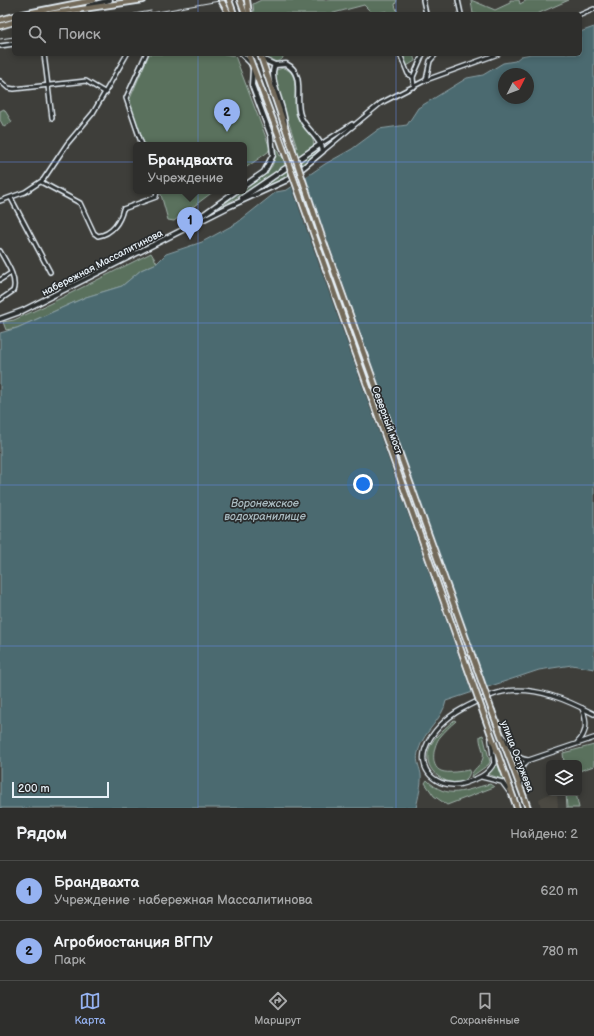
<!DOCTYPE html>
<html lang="ru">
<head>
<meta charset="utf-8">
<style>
	:root { --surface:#2e2e2c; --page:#363634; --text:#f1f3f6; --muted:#a7a8a9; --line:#494a48; --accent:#95b2f1 }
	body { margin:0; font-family:"Balsamiq Sans",sans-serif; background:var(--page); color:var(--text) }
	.controls { position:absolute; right:12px; bottom:12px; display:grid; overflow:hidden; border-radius:6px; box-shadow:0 2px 6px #0003 }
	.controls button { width:36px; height:36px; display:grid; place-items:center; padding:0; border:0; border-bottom:1px solid var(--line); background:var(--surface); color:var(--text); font:20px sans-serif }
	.compass { position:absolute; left:498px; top:68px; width:36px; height:36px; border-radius:50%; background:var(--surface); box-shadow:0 2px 6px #0003; rotate:48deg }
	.scale { position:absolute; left:12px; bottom:10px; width:97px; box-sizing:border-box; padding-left:4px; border:2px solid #e8f1f8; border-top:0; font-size:11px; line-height:14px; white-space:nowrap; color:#e8f1f8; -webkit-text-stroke:3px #2a2d2e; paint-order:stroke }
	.you { position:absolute; left:363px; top:484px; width:14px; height:14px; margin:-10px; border:3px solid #fff; border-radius:50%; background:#1a73e8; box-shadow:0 0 0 6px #1a73e833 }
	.badge { display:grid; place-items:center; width:26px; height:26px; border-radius:50%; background:var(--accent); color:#111; font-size:13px; font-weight:700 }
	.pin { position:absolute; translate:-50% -33px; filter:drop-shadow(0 1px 2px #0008) }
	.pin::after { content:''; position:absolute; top:21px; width:14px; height:12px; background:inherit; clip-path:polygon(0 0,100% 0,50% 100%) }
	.popup { position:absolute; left:133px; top:142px; width:114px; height:52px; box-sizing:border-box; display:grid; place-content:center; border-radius:6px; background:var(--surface); filter:drop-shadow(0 1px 3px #0005); font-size:13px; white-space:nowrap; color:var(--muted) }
	.popup b { font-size:15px; color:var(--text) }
	.popup::after { content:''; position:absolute; left:50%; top:100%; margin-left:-8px; border:8px solid transparent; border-top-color:var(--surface) }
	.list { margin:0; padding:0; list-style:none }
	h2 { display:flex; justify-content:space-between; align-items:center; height:52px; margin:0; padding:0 16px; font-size:17px }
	h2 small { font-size:13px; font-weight:400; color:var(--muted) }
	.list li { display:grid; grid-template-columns:26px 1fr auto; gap:12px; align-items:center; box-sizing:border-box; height:60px; padding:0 16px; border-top:1px solid var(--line) }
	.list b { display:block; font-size:15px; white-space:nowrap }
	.list p { margin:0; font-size:13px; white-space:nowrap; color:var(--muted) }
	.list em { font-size:13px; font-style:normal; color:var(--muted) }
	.icon { flex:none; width:22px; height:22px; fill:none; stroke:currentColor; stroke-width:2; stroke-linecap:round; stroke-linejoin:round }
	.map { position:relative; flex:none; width:594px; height:808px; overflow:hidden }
	.search { position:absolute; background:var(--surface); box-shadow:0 2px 6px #0003; left:12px; right:12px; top:12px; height:44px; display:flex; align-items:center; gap:10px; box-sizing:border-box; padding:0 14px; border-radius:6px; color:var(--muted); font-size:15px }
	.sheet { height:172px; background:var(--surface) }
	nav { display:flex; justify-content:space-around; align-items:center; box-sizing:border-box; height:56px; border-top:1px solid var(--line); background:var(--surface); font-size:11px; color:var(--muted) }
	nav a { display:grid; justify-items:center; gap:2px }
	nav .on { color:var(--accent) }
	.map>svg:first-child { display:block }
	.built { fill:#4c4942 }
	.green { fill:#5a715d; stroke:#a1b1aa }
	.water { fill:#4c6a6f; stroke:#8aa0a6; fill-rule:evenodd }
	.pier { fill:#3e3e3a }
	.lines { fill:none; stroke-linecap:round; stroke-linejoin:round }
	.minor-casing { stroke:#e8f1f8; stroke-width:6 }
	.tertiary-casing { stroke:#e8f1f8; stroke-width:6 }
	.secondary-casing { stroke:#e8f1f8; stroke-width:7 }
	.primary-casing { stroke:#e8f1f8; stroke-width:8 }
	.minor { stroke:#2a2d2e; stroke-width:3 }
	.tertiary { stroke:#2a2d2e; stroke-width:3.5 }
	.secondary { stroke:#2a2d2e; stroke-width:4 }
	.primary { stroke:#736b5a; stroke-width:4.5 }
	.rail { stroke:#e8f1f8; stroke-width:1 }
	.primary-bridge-casing { stroke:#e8f1f8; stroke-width:8; stroke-linecap:butt }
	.primary-bridge { stroke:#736b5a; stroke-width:4.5 }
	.grid { fill:none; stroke:#6487e3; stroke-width:1; stroke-opacity:0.55 }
	.labels { text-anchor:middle; stroke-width:3.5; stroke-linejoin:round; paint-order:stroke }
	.street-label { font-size:10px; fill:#e8f1f8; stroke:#2a2d2e }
	.water-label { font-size:11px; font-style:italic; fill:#aabbc1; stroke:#2a2d2e }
</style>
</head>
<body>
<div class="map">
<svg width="594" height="808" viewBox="0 0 594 808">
	<rect width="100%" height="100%" fill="#3e3e3a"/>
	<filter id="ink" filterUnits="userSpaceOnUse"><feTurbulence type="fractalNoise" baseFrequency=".025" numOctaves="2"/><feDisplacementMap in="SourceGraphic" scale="8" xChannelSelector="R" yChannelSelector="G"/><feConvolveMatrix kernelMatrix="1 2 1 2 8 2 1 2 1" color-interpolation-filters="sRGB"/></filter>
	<g filter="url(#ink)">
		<path class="built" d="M 551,793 L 557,793 L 558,808 L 541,808 L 539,799 Z"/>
		<g class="green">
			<path d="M 261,0 L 397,0 L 395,5 L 398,14 L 389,14 L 387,11 L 373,14 L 364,5 L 330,14 L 254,14 L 253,4 Z"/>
			<path d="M 471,0 L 495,10 L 510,3 L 510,0 L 519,0 L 520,4 L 527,0 L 569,0 L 537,14 L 473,14 Z"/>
			<path d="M 149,54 L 225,54 L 235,56 L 270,148 L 268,152 L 244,169 L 244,145 L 144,145 L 129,101 Z"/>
			<path d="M 265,54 L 282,54 L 283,58 C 277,65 268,62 265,54 Z"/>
			<path d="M 402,54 L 413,54 L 415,61 L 407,66 Z"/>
			<path d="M 283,68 C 302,72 292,100 296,114 C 299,125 319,138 312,148 L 244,194 L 218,208 L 266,174 L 272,166 L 276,156 L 275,146 L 280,156 L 297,148 L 274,77 L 276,70 Z"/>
			<path d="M 4,109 L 12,122 L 4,127 L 0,120 L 0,111 Z"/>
			<path d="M 319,148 L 319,152 C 298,171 276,183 251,195 Z"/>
			<path d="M 160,191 L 214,191 L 174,221 L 168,220 Z"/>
			<path d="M 151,253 L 157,263 L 141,270 L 122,286 L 86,297 L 17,328 L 6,330 L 3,322 L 14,320 L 49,304 Z"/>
			<path d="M 454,720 L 456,721 C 450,726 445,731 440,737 C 434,744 429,766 441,771 C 449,774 461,771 470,770 C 468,799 406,774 436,737 C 441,731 448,726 454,720 Z"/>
			<path d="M 483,735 L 490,762 L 488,765 L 471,777 C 472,769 481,766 483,758 C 485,751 479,744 480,736 Z"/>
			<path d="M 594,745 L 594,766 L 579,771 L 579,763 L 564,763 L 563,753 Z"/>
			<path d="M 496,760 L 504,780 L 488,774 Z"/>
			<path d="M 427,780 C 448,801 464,790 490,784 L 494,787 L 447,805 L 434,796 L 425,783 Z"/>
			<path d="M 566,793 L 576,793 L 579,808 L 567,808 Z"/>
		</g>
		<path class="water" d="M 594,27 L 594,669 L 572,665 L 539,670 L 446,701 C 443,719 424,731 419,749 C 415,761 419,764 421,774 C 422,784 418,798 416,808 L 0,808 L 0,333 L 17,328 L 86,297 L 122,286 L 141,270 L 157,263 L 166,254 L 202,242 L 237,223 L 276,192 L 287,190 L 325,164 L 352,149 L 379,129 L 407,125 L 418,108 L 467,78 L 483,75 L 503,63 L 515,61 L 521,56 L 531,54 L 580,54 L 580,32 ZM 504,74 L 528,74 L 528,98 L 504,98 Z"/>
		<path class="pier" d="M 305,175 L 319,216 L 488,689 L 472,694 L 305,225 L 291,185 Z"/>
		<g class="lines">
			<g class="minor-casing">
				<g id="minor">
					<path d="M 423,0 L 426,14"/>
					<path d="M 458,0 L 461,14"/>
					<path d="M 580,15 L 594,9"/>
					<path d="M 0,46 L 14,44"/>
					<path d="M 44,54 L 52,118"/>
					<path d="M 241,54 L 251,64"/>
					<path d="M 400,54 L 408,74 L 413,77"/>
					<path d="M 426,80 L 430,61 L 436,54"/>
					<path d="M 0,81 L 8,88 L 14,89 L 86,81 L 106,93"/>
					<path d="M 414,87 L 413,77 L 423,54"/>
					<path d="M 321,144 L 352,124"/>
					<path d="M 142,145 L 126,98 L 146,54"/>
					<path d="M 323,151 L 381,103 L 426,80 L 498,54"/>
					<path d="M 41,182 L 80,203 L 94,233 L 98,236 C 112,234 120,222 123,209 L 156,197 L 157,191"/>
					<path d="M 11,198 L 50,272"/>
					<path d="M 0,201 L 25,192 L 43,180 L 67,144 L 93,113 L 127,54"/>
					<path d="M 0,251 C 6,262 18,279 13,291 L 0,300"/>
					<path d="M 0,280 L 11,273"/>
				</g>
			</g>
			<g class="tertiary-casing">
				<g id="tertiary">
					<path d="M 503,736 C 509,746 515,759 528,760"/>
					<path d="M 491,740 L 494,763 C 488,775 477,779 465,783 C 443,791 417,774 425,749 C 431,732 447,717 462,709 C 475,702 492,693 507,691 C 538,687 567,700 594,714"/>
					<path d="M 578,742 C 588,732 587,720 582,708"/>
					<path d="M 482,777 L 502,782 L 510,793"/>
					<path d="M 521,785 C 520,775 519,766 529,760 L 594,738"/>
				</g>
			</g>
			<g class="secondary-casing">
				<g id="secondary">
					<path d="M 88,6 L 110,0"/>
					<path d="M 275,65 C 267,78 286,109 285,126"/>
					<path d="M 244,186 L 264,172 L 273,155 L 271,136 L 252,85 L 253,69"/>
					<path d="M 242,198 L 321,144"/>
					<path d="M 193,222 L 236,191"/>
					<path d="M 0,319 L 22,311 L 230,206 L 285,181 L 298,172 L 323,151 C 320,136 304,129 300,115 C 294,98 306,74 286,64 L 275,65 L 262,59"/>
				</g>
			</g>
			<g class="primary-casing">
				<g id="primary">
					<path d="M 221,0 L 229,14"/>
					<path d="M 229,0 L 234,14"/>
					<path d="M 240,0 L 245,14"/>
					<path d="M 247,0 L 249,14"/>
					<path d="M 23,14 L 94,0"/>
					<path d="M 49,14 L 143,0"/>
					<path d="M 0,20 L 14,16"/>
					<path d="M 0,26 L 14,22"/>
					<path d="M 248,54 L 277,131"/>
					<path d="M 260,54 L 285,127"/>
					<path d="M 492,711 L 528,808"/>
					<path d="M 484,715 L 517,808"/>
				</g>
			</g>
			<use href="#minor" class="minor"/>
			<use href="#tertiary" class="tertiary"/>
			<use href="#secondary" class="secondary"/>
			<use href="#primary" class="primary"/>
			<g class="rail">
				<path d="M 134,14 L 151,11"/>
				<path d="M 146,14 L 225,0"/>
				<path d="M 0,39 L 14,37"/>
			</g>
			<g class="primary-bridge-casing">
				<g id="primary-bridge">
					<path d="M 285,127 L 322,237 L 492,711"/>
					<path d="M 277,131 L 484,715"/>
				</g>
			</g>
			<use href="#primary-bridge" class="primary-bridge"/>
		</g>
	</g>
	<path class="grid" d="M 198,0 L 198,14M 396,0 L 396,14M 198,54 L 198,808M 396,54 L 396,808M 0,162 L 594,162M 0,323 L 594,323M 0,485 L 594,485M 0,646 L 594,646"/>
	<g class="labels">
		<g class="street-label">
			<text transform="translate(102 262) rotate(-27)" y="4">набережная Массалитинова</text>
			<text transform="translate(388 420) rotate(70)" y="4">Северный мост</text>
			<text transform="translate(518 756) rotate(69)" y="4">улица Остужева</text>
		</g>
		<g class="water-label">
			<text x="265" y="507">Воронежское<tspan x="265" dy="13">водохранилище</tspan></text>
		</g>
	</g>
</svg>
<div class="controls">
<button><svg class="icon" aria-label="layers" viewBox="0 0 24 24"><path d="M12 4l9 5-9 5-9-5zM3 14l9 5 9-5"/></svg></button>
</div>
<svg class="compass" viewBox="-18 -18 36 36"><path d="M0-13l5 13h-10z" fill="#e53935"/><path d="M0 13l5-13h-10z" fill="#a7a8a9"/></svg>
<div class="scale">200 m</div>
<div class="you"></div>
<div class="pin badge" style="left:190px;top:240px">1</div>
<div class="popup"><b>Брандвахта</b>Учреждение</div>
<div class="pin badge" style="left:227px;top:132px">2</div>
<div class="search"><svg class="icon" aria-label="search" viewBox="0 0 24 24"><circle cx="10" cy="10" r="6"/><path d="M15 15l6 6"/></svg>Поиск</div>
</div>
<section class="sheet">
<h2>Рядом<small>Найдено: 2</small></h2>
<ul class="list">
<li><span class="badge">1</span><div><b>Брандвахта</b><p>Учреждение · набережная Массалитинова</p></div><em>620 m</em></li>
<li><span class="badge">2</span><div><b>Агробиостанция ВГПУ</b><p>Парк</p></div><em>780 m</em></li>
</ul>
</section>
<nav>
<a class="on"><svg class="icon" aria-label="map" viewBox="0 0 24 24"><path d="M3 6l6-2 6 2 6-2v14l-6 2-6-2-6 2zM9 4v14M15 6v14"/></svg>Карта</a>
<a><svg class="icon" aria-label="directions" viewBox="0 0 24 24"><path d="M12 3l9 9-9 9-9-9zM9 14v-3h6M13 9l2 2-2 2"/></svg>Маршрут</a>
<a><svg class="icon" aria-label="saved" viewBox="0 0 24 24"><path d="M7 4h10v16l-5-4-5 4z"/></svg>Сохранённые</a>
</nav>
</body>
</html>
